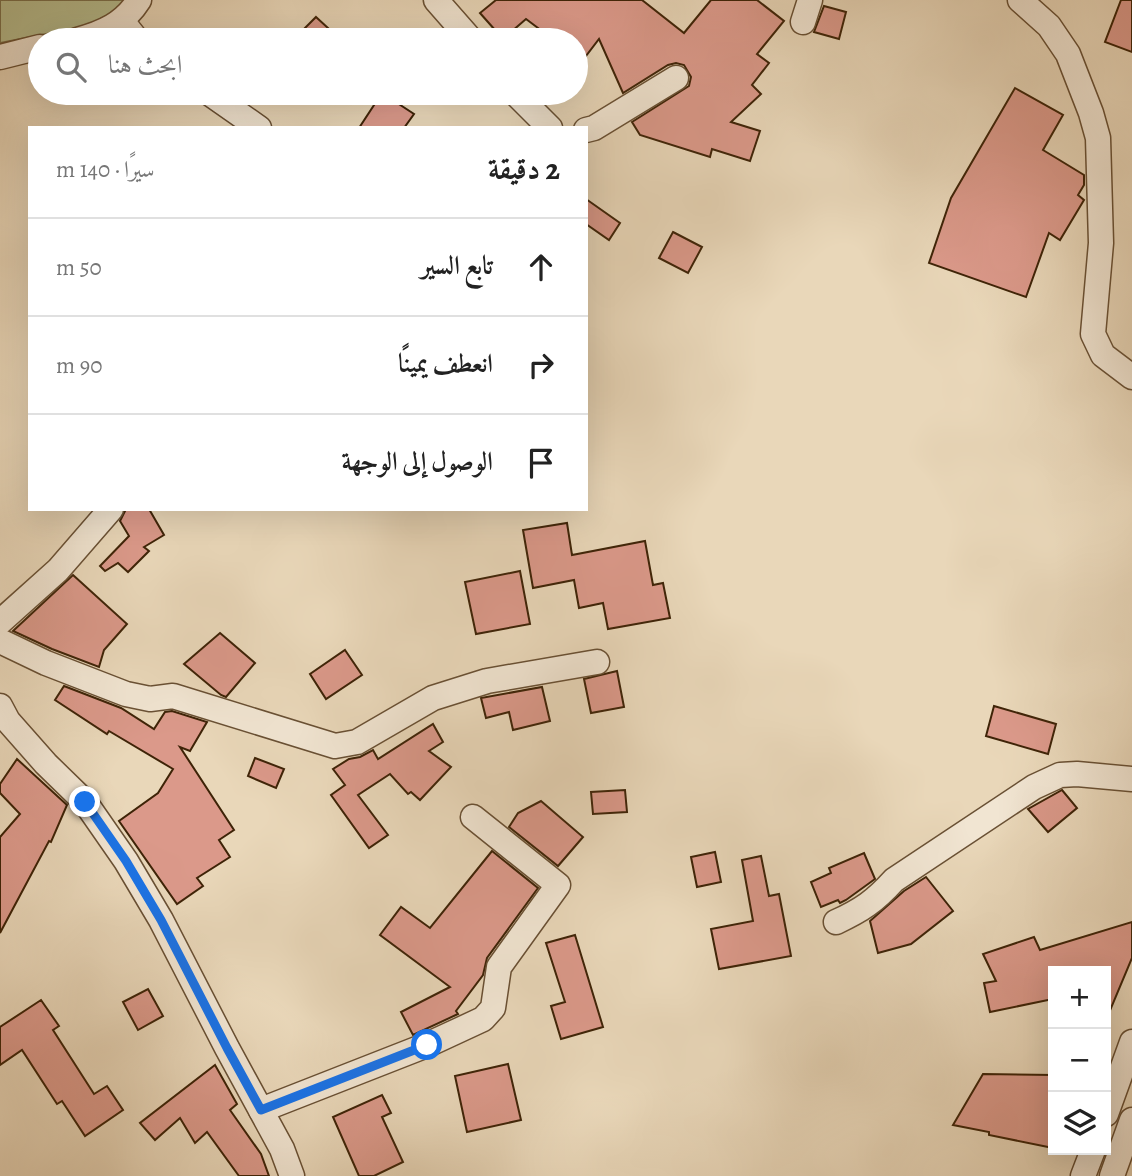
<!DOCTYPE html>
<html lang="ar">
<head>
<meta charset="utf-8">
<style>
	:root { --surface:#fff; --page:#f2f2f2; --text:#222; --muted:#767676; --line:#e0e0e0 }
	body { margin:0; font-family:Alegreya,Amiri,serif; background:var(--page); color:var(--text); direction:rtl }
	.controls { position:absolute; right:21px; bottom:21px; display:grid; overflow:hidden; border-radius:0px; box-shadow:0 7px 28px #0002 }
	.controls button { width:63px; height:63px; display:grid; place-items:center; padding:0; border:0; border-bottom:2px solid var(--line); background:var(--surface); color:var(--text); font:35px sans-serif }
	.stop { position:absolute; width:21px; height:21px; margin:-16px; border:5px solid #1a73e8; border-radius:50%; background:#fff }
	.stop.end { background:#1a73e8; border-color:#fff; box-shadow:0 2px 7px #0008 }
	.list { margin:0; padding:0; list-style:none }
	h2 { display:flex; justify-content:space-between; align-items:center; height:91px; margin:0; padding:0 28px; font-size:30px }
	h2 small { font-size:23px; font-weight:400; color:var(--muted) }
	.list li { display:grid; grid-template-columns:46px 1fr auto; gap:21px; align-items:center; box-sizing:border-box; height:98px; padding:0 28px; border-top:2px solid var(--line) }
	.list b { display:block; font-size:26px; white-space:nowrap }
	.list em { font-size:23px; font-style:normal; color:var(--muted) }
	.icon { flex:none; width:38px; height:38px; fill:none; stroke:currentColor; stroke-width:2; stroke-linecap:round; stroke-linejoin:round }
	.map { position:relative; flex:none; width:1132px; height:1176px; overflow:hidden; direction:ltr }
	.search { position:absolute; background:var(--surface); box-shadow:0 7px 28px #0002; left:28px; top:28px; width:560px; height:77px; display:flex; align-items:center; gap:18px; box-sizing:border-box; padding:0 24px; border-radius:38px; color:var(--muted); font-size:26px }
	.panel { position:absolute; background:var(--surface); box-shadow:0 7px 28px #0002; left:28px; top:126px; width:560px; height:385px; border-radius:0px; direction:rtl }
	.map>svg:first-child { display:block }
	.green { fill:#b6be90; stroke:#7a704c; stroke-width:2 }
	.building { fill:#db998a; stroke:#3e2307; stroke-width:2 }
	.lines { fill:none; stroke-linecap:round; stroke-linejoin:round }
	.minor-casing { stroke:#695034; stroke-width:27 }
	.minor { stroke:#f1e5d2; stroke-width:24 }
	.route { stroke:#1a73e8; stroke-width:9 }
</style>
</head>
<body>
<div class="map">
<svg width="1132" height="1176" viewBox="0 0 1132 1176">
	<rect width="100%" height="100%" fill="#e9d7b9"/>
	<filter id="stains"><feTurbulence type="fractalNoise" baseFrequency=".00286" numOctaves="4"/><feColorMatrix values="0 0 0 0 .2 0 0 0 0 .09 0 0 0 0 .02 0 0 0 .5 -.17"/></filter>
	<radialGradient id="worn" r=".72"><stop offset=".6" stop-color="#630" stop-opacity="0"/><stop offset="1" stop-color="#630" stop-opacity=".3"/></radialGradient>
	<path class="green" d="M 0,0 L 128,0 L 110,14 L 87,26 L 0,43 Z"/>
	<g class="building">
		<path d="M 496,0 L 642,0 L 684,33 L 711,0 L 757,0 L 784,21 L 757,54 L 769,63 L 752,85 L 761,94 L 731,122 L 760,131 L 750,161 L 712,149 L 710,157 L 640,135 L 632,122 L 689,86 L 691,77 L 684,65 L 676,63 L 668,65 L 623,93 L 599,39 L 576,69 L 576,40 L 554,40 L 526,19 L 503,39 L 480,13 Z"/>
		<path d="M 1121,0 L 1132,0 L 1132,52 L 1105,42 Z"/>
		<path d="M 824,6 L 846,12 L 839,39 L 814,32 Z"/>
		<path d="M 316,17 L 341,40 L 293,40 Z"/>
		<path d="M 1015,88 L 1063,115 L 1043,150 L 1084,175 L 1084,185 L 1078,195 L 1084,200 L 1060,240 L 1049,233 L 1026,297 L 929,263 L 951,198 Z"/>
		<path d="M 382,93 L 414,114 L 404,128 L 359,128 Z"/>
		<path d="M 586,199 L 620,223 L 609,240 L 586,224 Z"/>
		<path d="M 673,232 L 702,247 L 688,273 L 659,258 Z"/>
		<path d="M 126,509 L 149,509 L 164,535 L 144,547 L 149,551 L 128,572 L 118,563 L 105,571 L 100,566 L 129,536 L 120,521 Z"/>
		<path d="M 567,523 L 572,555 L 645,541 L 653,585 L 663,583 L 670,618 L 608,629 L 603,603 L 579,608 L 574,580 L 533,588 L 523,530 Z"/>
		<path d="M 520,571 L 530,624 L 476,634 L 465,582 Z"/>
		<path d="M 73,575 L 127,624 L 104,650 L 99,667 L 52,649 L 13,631 Z"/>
		<path d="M 220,633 L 255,663 L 226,697 L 221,695 L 184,664 Z"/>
		<path d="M 345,650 L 362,675 L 326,699 L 310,674 Z"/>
		<path d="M 617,671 L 624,707 L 591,713 L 584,679 Z"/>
		<path d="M 64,686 L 121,708 L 154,729 L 165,712 L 172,711 L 207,722 L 190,751 L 180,747 L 234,830 L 219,840 L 230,857 L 197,878 L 203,886 L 177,904 L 119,821 L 158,793 L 173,769 L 109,731 L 107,734 L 55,700 Z"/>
		<path d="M 542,687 L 550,721 L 513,730 L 509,712 L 486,718 L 481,698 Z"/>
		<path d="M 994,706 L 1056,724 L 1048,754 L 986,736 Z"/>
		<path d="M 433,724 L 443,742 L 429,751 L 451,767 L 420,800 L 411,792 L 408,794 L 390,774 L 358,795 L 388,835 L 369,848 L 331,795 L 345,785 L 333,769 L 349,759 L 360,757 L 373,750 L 378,759 Z"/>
		<path d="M 255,758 L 284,769 L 276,788 L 248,776 Z"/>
		<path d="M 17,759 L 67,805 L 51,842 L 49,841 L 0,933 L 0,837 L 20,814 L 0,793 L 0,784 Z"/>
		<path d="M 625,790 L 627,812 L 593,814 L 591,792 Z"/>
		<path d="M 1062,790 L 1077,808 L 1048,832 L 1028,809 Z"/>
		<path d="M 541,801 L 583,837 L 558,866 L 509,827 L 518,813 Z"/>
		<path d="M 492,851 L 538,888 L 487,958 L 483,975 L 456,1011 L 458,1014 L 413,1035 L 401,1012 L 450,987 L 380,935 L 401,907 L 430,928 Z"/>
		<path d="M 715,852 L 721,882 L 697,887 L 691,857 Z"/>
		<path d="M 864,853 L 875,879 L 846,900 L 840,903 L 838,900 L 821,907 L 811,882 L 831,873 L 829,868 Z"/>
		<path d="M 761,856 L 769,896 L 779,894 L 791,956 L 719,969 L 711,929 L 753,921 L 742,860 Z"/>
		<path d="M 926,877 L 953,911 L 911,944 L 878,953 L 870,921 L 904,891 Z"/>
		<path d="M 1132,922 L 1132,958 L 1106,1020 L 1106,971 L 1053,971 L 1053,999 L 990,1012 L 984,983 L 996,981 L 983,954 L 1034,937 L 1040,950 Z"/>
		<path d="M 575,935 L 603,1027 L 561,1039 L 551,1006 L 565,1002 L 546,943 Z"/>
		<path d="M 148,989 L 163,1016 L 138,1030 L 123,1002 Z"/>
		<path d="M 41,1000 L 59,1026 L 53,1030 L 94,1094 L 107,1086 L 123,1110 L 85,1136 L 62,1101 L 57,1104 L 22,1050 L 0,1065 L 0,1027 Z"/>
		<path d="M 508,1064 L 521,1120 L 467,1132 L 455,1076 Z"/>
		<path d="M 215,1065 L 237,1104 L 230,1110 L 261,1154 L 269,1176 L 239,1176 L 207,1132 L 195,1143 L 180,1118 L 155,1140 L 140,1123 Z"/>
		<path d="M 983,1074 L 1053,1075 L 1053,1148 L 989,1135 L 989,1132 L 953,1125 Z"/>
		<path d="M 382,1095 L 391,1113 L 382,1117 L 403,1162 L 374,1176 L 359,1176 L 333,1117 Z"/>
	</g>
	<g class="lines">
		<g class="minor-casing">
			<g id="minor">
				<path d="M 436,0 L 471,40"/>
				<path d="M 1020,0 L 1049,26 L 1068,54 L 1091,113 L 1098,138 L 1101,243 L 1093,334 L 1103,355 L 1132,377"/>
				<path d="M 122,21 L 137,40"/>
				<path d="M 803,22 L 810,0"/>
				<path d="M 77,40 C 103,33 124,24 139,0"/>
				<path d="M 0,57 L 40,47"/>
				<path d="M 209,93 L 259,128"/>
				<path d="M 515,93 L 550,128"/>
				<path d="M 586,130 L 594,128 L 676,78"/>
				<path d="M 0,622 L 58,570 L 111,509"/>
				<path d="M 0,641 L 46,663 L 126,694 L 150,699 L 173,696 L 335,746 L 357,742 L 433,698 L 487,681 L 597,662"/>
				<path d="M 0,706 L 8,721 L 46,764 L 85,802 L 126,861 L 161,920 L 227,1048 L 282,1149 L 292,1176"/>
				<path d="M 836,922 C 862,910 875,901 894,880 L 1034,787 L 1060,775 L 1077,774 L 1132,779"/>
				<path d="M 261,1110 L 427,1045 L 483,1019 L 493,1008 L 499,967 L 558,885 L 473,817"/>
				<path d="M 1106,1114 L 1132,1042"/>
				<path d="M 1083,1176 L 1093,1150"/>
				<path d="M 1112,1176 L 1132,1120"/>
			</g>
		</g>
		<use href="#minor" class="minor"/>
	</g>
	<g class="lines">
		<path class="route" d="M 85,802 L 126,861 L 161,920 L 227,1048 L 261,1110 L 427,1045"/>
	</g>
	<rect width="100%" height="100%" filter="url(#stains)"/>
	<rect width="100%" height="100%" fill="url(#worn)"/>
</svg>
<div class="controls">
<button>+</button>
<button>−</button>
<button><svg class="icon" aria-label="layers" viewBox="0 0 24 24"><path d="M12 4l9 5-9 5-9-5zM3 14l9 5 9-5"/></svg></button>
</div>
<div class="stop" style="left:427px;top:1045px"></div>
<div class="stop end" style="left:85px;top:802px"></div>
<div class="search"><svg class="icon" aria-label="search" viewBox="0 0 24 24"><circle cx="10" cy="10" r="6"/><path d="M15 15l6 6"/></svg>ابحث هنا</div>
<section class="panel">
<h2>2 دقيقة<small>سيرًا · 140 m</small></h2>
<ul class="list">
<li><svg class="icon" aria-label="ahead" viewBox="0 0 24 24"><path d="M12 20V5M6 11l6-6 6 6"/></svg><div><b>تابع السير</b></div><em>50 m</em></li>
<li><svg class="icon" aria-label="right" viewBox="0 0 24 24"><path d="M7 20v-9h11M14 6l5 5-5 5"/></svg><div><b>انعطف يمينًا</b></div><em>90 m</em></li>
<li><svg class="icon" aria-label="arrive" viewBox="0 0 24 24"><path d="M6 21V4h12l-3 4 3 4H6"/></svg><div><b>الوصول إلى الوجهة</b></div></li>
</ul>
</section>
</div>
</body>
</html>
